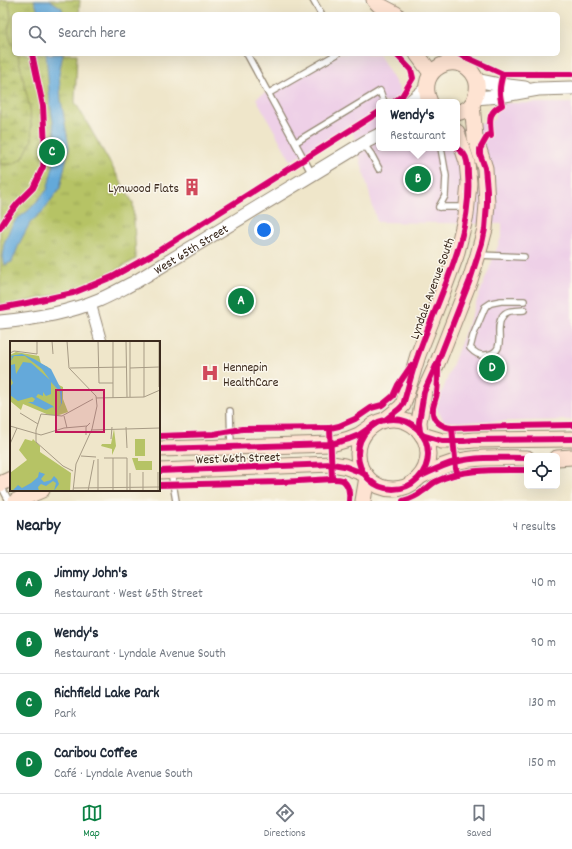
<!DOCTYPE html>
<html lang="en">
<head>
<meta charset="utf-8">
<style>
	:root { --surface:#fff; --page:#f2f2f3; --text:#1f2937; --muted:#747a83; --line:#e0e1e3; --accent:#0b8043 }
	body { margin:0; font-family:Dekko,sans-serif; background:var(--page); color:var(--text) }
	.controls { position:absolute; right:12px; bottom:12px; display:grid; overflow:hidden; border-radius:6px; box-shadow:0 4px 16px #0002 }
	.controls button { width:36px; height:36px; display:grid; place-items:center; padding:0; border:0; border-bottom:1px solid var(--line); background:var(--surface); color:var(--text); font:20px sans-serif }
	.you { position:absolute; left:264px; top:230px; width:14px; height:14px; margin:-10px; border:3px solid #fff; border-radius:50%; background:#1a73e8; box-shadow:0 0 0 6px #1a73e833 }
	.badge { display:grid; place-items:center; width:26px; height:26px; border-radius:50%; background:var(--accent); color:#fff; font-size:13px; font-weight:700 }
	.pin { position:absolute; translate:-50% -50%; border:2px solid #fff; box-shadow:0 1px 4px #0006 }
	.popup { position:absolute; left:376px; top:99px; width:84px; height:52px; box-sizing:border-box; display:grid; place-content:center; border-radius:6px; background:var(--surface); filter:drop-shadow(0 1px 3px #0005); font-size:13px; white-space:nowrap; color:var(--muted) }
	.popup b { font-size:15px; color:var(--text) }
	.popup::after { content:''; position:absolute; left:50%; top:100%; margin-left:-8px; border:8px solid transparent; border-top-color:var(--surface) }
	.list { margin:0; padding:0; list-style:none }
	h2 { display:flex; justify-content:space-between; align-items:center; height:52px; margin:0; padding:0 16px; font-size:17px }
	h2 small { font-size:13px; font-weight:400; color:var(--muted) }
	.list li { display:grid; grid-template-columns:26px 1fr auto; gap:12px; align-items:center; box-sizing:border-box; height:60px; padding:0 16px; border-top:1px solid var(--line) }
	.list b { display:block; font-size:15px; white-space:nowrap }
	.list p { margin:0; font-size:13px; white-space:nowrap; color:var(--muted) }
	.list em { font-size:13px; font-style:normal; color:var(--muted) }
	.icon { flex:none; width:22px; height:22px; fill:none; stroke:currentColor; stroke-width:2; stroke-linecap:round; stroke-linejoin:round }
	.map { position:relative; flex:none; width:572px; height:501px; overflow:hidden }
	.search { position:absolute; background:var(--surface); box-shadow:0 4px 16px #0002; left:12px; right:12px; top:12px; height:44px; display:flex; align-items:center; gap:10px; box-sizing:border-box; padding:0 14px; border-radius:6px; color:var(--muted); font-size:15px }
	.sheet { height:292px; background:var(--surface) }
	nav { display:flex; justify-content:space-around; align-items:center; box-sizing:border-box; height:56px; border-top:1px solid var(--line); background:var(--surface); font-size:11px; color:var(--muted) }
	nav a { display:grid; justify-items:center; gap:2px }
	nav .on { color:var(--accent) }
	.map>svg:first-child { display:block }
	.built { fill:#eed0e7 }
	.grass { fill:url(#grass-tufts); stroke:#787642 }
	.wetland { fill:url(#wetland-marsh); stroke:#787642 }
	.water { fill:#64a9da; stroke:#506a7c }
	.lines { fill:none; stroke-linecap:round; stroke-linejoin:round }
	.service-casing { stroke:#958874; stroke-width:8 }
	.minor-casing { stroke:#958874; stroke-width:13 }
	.tertiary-casing { stroke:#958874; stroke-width:15 }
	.secondary-casing { stroke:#958874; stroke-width:17 }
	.service { stroke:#fff; stroke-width:5.5 }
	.minor { stroke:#fff; stroke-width:11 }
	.tertiary { stroke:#fff; stroke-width:13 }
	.secondary { stroke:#fee3d2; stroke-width:15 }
	.cycleway-casing { stroke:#fbf7ec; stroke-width:8 }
	.cycleway { stroke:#d6006c; stroke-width:6 }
	.labels { text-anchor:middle; stroke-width:3; stroke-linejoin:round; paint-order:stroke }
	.poi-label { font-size:13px; fill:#3b2a1e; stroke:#fbf7ec; text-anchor:end }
	.street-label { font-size:13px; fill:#3b2a1e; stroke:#fbf7ec }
	.inset-road { fill:none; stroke:#a79b85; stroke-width:1 }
	.view { fill:#c2185b; fill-opacity:0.15; stroke:#c2185b; stroke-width:2 }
	.inset-edge { fill:none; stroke:#3b2a1e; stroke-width:2 }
</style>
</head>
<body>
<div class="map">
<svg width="572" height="501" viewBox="0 0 572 501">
	<defs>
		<pattern id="grass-tufts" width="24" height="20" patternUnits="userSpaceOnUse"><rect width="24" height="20" fill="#b6c365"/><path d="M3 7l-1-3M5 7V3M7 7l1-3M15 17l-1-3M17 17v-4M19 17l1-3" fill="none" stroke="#959f53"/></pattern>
		<pattern id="wetland-marsh" width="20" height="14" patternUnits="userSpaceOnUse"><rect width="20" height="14" fill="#b6c365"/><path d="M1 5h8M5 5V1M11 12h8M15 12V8" fill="none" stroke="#959f53"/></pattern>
	</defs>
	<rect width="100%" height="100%" fill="#fbf7ec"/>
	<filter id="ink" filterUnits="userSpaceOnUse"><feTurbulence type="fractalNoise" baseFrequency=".025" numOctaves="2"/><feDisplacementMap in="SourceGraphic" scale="8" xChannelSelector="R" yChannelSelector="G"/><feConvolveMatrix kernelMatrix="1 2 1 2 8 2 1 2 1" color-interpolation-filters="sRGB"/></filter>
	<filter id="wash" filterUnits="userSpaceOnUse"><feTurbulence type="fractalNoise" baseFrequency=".012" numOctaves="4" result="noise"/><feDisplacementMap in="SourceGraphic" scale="16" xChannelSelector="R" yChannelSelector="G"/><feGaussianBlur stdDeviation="0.9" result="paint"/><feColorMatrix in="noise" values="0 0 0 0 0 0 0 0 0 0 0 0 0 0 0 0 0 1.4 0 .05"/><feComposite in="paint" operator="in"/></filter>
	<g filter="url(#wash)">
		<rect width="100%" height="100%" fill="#efe6ca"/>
		<path class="built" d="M 332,54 L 379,54 L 407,102 L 379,102 L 379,148 L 457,148 L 457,130 L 495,119 L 498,103 L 572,103 L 572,420 L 445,422 L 436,408 L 502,235 L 502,224 L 377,222 L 351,125 L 291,161 L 256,98 Z"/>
		<path class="grass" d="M 0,0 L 80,0 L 79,14 L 14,14 L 14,54 L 77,54 L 75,102 L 133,203 L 136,259 C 120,268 104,277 87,284 C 60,295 29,301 0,306 Z"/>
		<path class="wetland" d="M 0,0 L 8,0 L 9,1 L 11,19 L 8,30 L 12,44 L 14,48 L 14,54 L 17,54 L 18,56 L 30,109 L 32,140 L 23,158 L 13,164 L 0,164 Z"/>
		<g class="water">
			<path d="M 34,0 L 50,0 L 62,8 L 63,14 L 39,14 Z"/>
			<path d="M 46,54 L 63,54 L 59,74 L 61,100 L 69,147 L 60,188 L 43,211 L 30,223 L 20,242 L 12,262 L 4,265 L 2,257 L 4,243 L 10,229 L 16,220 L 29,210 L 47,190 L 54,163 L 56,141 L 50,102 Z"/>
		</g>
	</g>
	<g filter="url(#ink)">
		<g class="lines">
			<g class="service-casing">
				<g id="service">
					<path d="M 313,0 L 321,14"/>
					<path d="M 247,54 L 312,174"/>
					<path d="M 269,93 L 337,54"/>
					<path d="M 296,142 L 380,91 L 384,102"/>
					<path d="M 363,143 L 371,154 L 379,169"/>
					<path d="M 439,207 L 445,196 L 446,176 L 441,148"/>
					<path d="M 439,207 L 466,207"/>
					<path d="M 478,255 L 524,257"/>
					<path d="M 524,301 L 501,301 L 491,303 L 485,307 L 473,336 L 470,348 C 475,353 479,356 486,355 C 509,352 493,330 502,317 C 506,309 517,311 524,310"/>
					<path d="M 230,411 L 231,446"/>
					<path d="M 171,471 L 176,501"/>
					<path d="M 0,484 L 9,501"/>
				</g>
			</g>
			<g class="minor-casing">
				<path id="minor" d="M 90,303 L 101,342"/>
			</g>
			<g class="tertiary-casing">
				<g id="tertiary">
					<path d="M 476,80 L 500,85 L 525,88"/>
					<path d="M 475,98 L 500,96 L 538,89 L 572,88"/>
					<path d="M 410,102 L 426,89"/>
					<path id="s1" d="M 0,322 C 33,319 68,313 99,300 C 111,295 123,288 135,282 L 367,141 L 379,135"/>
				</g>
			</g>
			<g class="secondary-casing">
				<g id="secondary">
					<path d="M 374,0 L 379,5 L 396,14"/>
					<path d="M 417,54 L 431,73"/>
					<path d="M 430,102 C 414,69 459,47 475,77 C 478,83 478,89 476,95 C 474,105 466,111 457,113"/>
					<circle cx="393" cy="454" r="35"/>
					<path d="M 385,420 L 399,409 L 403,405 L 418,355 L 440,299 L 456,256 L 466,215 L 469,183 L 467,162 L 457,132"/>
					<path d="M 420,432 L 419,422 L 424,392 L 439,359 L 470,280 L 478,255 L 485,229 L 487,204 L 485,168 L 475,137 L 472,104"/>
					<path d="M 422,435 L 442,441 L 464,441 L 474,440 L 572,439"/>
					<path d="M 159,449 L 331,444 L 349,439 L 359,435 L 375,424"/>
					<path d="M 557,458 L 572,457"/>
					<path d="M 159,471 L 332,464 L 344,466 L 365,474"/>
					<path d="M 421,476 C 432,471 443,465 455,462 C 479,456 503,458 527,458"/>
					<path d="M 0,484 L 11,479"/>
					<path d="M 16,501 L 42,490"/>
					<path d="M 363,501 L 367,477"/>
				</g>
			</g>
			<use href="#service" class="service"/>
			<use href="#minor" class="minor"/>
			<use href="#tertiary" class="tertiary"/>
			<use href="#secondary" class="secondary"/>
			<g class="cycleway-casing">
				<g id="cycleway">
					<path d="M 459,54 L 503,74 L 572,74"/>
					<path d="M 394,102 L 402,96 L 413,78 L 411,70 L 396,54"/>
					<path d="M 0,228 L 7,217 L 18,203 L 33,188 L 43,167 L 45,149 L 43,106 L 32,54"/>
					<path d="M 0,308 L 22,304 L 73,293 L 112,277 L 155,253 L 379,112"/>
					<path d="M 438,365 C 438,374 438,384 437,393 C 436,398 434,403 433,408 C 431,421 442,427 452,428 L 456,469 L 458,474"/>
					<circle cx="393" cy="454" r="35"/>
					<path d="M 385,420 L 399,409 L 403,405 C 408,388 412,371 418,355 C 438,297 473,237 468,174 C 468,168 468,159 464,154 C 462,152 459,150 457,148"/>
					<path d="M 452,428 L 512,426 L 572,425"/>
					<path d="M 420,432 L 419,422 L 424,392 L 439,359 L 470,280 L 482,243 L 485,229 L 487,204 L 487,190 L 485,168 L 480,154 L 480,149 L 488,135 L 491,136 C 490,120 487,113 502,105 C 499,93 499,87 503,74"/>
					<path d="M 422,435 L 442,441 L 464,441 L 474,440 L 572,439"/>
					<path d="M 159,436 L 214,434 L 242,429 L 330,428"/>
					<path d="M 159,449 L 331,444 L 349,439 L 359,435 L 375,424"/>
					<path d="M 159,471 L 332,464 L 344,466 L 365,474"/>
					<path d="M 421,476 C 432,471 443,465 455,462 C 479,456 503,458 527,458"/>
					<path d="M 159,485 L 282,482 L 332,479"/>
					<path d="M 349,501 C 350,494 349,484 342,480 C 340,479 335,479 332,479 L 330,428 L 339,426 L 355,419 L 371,408 L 382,405 L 393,396 L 398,385 L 411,366"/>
					<path d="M 403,501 C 410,499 417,496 423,491 C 427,489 431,484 435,482 C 461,468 498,470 527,470"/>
				</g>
			</g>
			<use href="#cycleway" class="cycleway"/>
		</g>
	</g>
	<defs>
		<g id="building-bare" transform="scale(1.38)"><path d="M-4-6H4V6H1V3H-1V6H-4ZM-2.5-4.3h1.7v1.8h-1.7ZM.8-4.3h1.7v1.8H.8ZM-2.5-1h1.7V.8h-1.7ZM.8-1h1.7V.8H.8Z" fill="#d1495b" stroke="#fbf7ec" stroke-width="2.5" paint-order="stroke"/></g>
		<g id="hospital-bare" transform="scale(1.38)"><path d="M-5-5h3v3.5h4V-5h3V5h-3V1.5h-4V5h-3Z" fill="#d1495b" stroke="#fbf7ec" stroke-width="2.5" paint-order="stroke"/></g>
	</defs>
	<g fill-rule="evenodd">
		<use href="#building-bare" x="192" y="187"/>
		<use href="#hospital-bare" x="210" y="373"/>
	</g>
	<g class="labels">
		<g class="poi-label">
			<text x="179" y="192">Lynwood Flats</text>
			<text x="223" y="371" text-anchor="start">Hennepin<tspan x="223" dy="15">HealthCare</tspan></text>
		</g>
		<g class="street-label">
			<text dy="5" stroke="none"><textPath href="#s1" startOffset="207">West 65th Street</textPath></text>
			<text transform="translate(431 288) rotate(-70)" y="5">Lyndale Avenue South</text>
			<text transform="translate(238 457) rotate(-2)" y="5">West 66th Street</text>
		</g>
	</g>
	<g transform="translate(10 341)">
		<rect width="150" height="150" fill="#efe6ca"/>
		<path d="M 6,11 L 29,15 L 31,23 L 38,26 L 41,40 L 53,46 L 53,58 L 58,71 L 49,74 L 39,74 L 13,63 L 11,69 L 0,60 L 0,14 ZM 104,88 L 106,105 L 102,114 L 102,108 L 91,105 L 92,103 L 101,103 ZM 15,98 L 22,100 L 23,98 L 30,105 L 30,111 L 61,132 L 60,150 L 0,150 L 0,132 L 17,119 L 9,109 Z" fill="#b6c365"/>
		<path d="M 10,15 L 15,17 L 26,25 L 17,21 L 7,29 L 5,23 L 9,27 L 5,17 ZM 41,44 L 47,49 L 49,61 L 46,63 L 42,60 L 39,64 L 37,64 L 39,60 L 28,54 L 26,56 L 28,53 L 33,52 L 30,46 L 36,47 L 33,51 L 38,54 ZM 26,126 L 38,132 L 41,139 L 34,141 L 31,138 L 35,134 L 28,132 L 28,136 L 19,143 L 12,147 L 9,144 L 0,150 ZM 43,140 L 46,142 L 43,150 L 28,149 L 31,143 Z" fill="#b6c365"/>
		<path d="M 125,98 L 135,98 L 135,115 L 125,115 ZM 122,117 L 128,117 L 128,120 L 142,120 L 142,129 L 126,129 Z" fill="#b6c365"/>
		<path d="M 12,13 L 24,18 L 41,28 L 52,50 L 52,62 L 47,71 L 51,63 L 50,51 L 41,41 L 41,53 L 36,55 L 33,51 L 33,55 L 28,53 L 26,56 L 43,65 L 45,69 L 43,66 L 36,69 L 18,61 L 23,61 L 25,58 L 22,56 L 8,60 L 0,54 L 0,46 L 3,42 L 0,35 L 1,24 L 5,23 L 6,33 L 13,21 L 21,22 L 40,39 L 32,28 L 15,15 L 4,15 L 0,21 L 2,16 L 0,15 ZM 29,131 L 35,133 L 31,138 L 34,141 L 41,139 L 44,135 L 47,138 L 49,143 L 44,150 L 46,142 L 43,140 L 36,145 L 31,143 L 28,146 L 29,150 L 2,150 L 8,144 L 12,147 L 21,142 L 28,136 Z" fill="#64a9da"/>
		<path class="inset-road" d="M 42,0 L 43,13M 57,0 L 59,27 L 86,55 L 87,65 L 82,88 L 66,123 L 63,150M 88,0 L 89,42 L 103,42M 116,0 L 117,56M 0,12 L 4,10 L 27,13 L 27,0M 60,27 L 116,26M 120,27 L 149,26M 149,46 L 149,0M 120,56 L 120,0M 134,56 L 134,0M 86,57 L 134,56 L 150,49M 103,57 L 103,0M 10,72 L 28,83M 54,75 L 57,87M 0,85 L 31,94 L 54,87 L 77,85M 116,86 L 117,107M 81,89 L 150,87M 76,94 L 76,86 L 80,82M 101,98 L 102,86M 0,103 L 7,87M 71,115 L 86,116M 94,117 L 117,117 L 117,150M 103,117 L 103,150M 88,118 L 88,150M 63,130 L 53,125 L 26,101 L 26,89 L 31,73 L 52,75 L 83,58M 64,147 L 150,146M 78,150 L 84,119M 120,150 L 120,132M 133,150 L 133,131M 148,150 L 148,131"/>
		<path class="view" d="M 46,49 L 94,49 L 94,91 L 46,91 Z"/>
		<rect width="150" height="150" class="inset-edge"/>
	</g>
</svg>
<div class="controls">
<button><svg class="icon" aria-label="locate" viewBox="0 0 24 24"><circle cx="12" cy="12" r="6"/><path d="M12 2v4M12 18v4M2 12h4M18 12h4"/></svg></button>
</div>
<div class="you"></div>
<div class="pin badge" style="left:241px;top:301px">A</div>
<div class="pin badge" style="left:418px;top:179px">B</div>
<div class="popup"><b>Wendy's</b>Restaurant</div>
<div class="pin badge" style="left:52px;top:152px">C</div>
<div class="pin badge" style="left:492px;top:368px">D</div>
<div class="search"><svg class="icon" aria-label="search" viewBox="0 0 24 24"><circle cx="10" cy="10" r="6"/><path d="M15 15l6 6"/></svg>Search here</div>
</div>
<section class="sheet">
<h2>Nearby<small>4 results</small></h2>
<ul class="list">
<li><span class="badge">A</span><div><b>Jimmy John's</b><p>Restaurant · West 65th Street</p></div><em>40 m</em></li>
<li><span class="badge">B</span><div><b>Wendy's</b><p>Restaurant · Lyndale Avenue South</p></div><em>90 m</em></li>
<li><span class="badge">C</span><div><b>Richfield Lake Park</b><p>Park</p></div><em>130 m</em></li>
<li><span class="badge">D</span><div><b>Caribou Coffee</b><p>Café · Lyndale Avenue South</p></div><em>150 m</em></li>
</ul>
</section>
<nav>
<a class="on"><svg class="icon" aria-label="map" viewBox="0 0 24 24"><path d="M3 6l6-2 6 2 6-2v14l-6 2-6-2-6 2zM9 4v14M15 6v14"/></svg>Map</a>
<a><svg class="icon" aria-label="directions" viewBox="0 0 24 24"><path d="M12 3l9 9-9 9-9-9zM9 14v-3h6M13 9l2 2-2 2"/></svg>Directions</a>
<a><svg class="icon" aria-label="saved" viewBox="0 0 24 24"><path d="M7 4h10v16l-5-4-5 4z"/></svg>Saved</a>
</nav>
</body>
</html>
